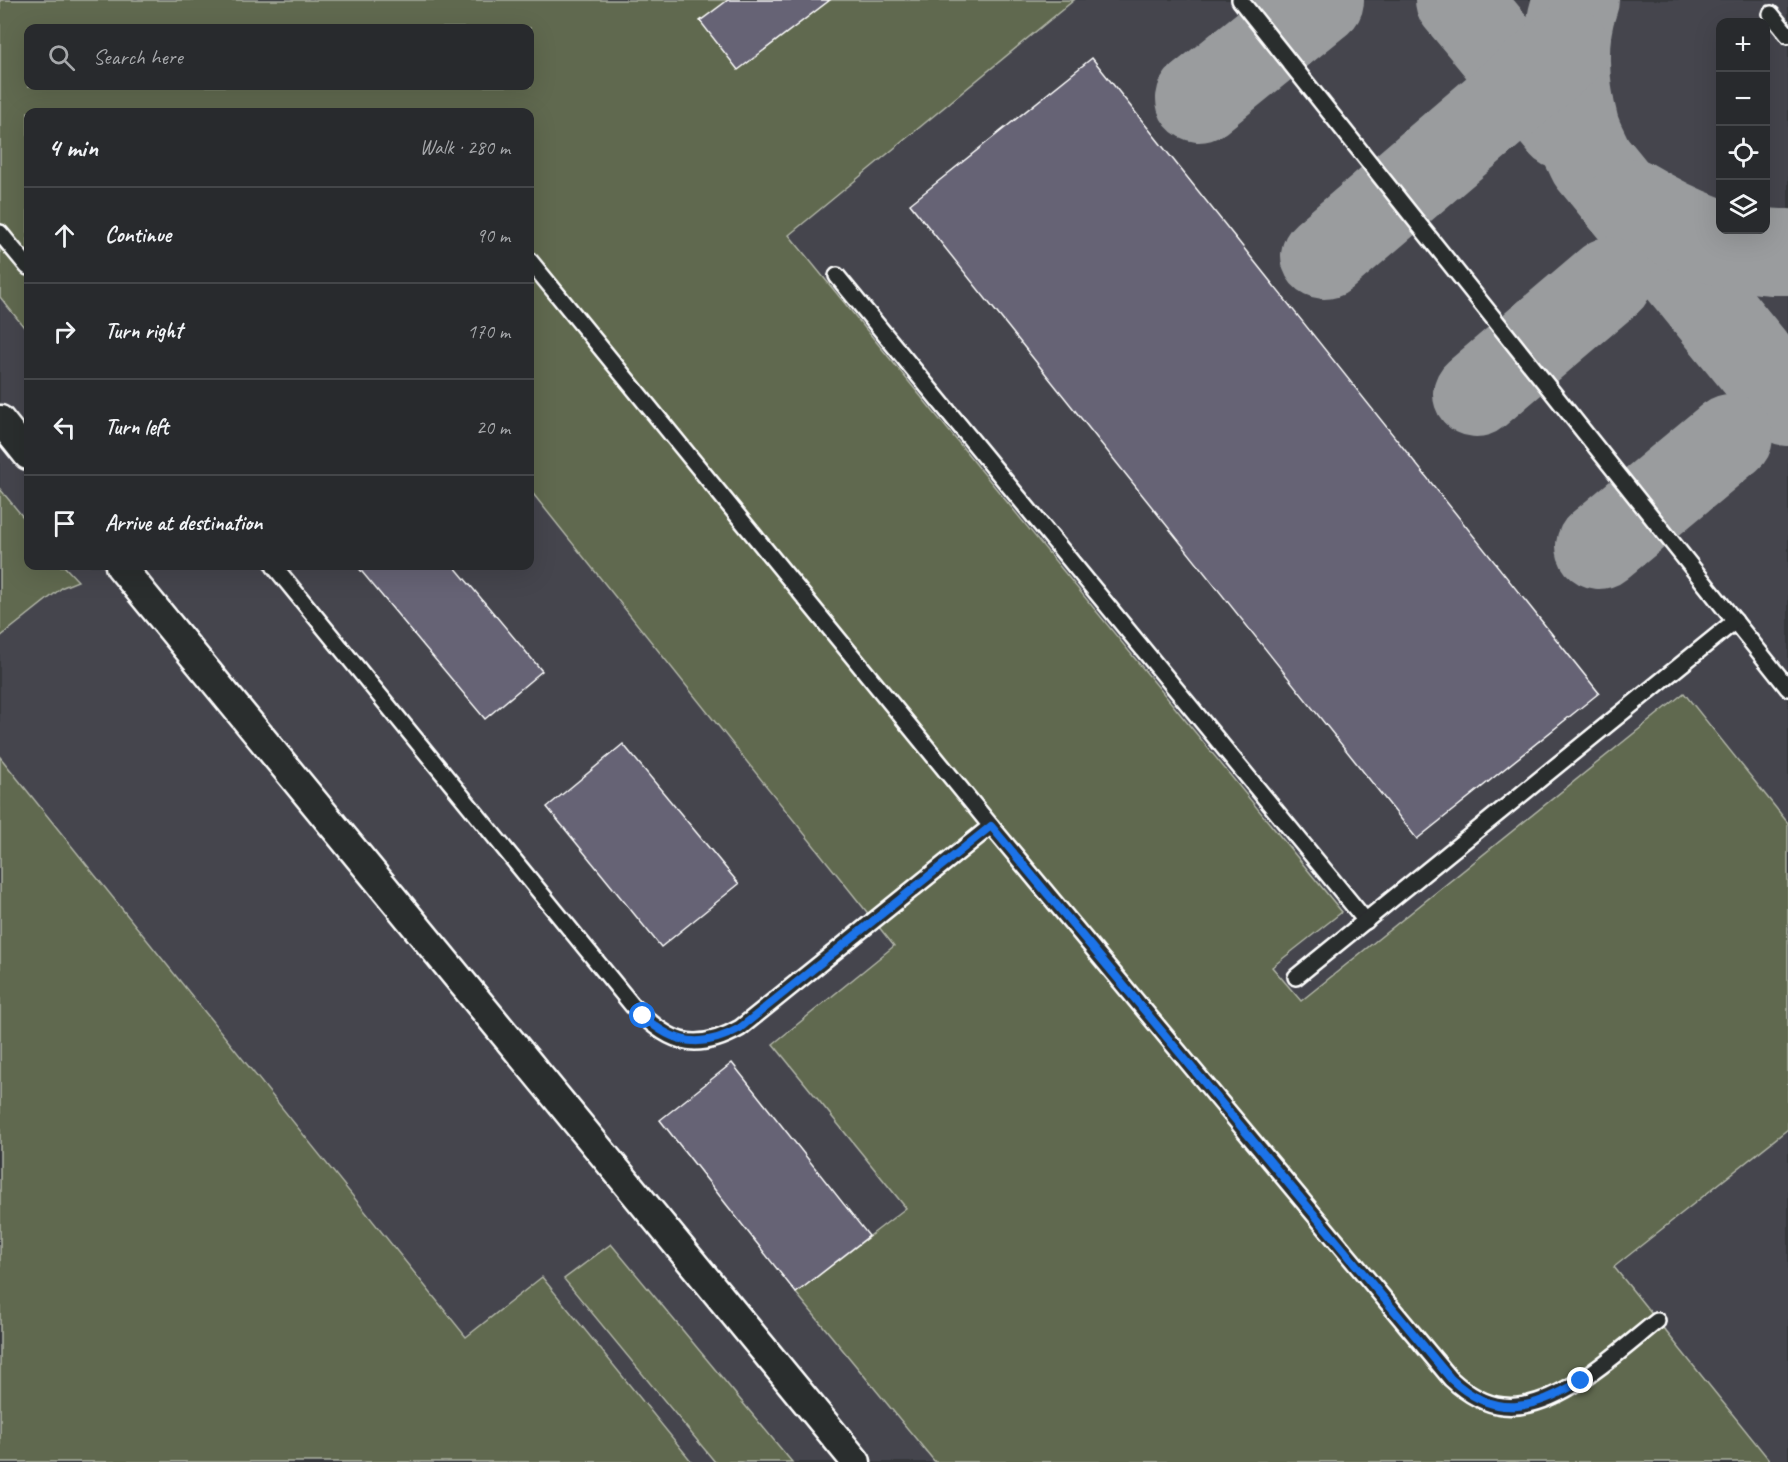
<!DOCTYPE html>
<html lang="en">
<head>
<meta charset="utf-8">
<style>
	:root { --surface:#282a2d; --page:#303235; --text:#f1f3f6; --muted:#a5a7aa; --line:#444649 }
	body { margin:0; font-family:Caveat,sans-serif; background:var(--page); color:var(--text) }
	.controls { position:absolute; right:18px; top:18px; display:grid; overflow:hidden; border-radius:12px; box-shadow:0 6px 24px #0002 }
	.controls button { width:54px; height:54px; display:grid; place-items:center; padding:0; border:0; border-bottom:2px solid var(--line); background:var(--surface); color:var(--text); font:30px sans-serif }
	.stop { position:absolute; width:18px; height:18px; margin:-14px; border:4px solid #1a73e8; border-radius:50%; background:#fff }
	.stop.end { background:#1a73e8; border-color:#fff; box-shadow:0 2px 6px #0008 }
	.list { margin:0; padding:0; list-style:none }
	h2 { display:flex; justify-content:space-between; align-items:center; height:78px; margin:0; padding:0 24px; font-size:26px }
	h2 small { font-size:20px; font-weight:400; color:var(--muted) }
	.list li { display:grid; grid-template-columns:39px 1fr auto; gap:18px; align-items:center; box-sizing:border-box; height:96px; padding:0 24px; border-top:2px solid var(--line) }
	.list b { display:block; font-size:22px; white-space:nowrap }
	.list em { font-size:20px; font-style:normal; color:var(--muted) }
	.icon { flex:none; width:33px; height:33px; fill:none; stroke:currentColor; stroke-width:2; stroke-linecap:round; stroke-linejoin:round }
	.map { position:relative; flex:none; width:1788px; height:1462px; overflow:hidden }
	.search { position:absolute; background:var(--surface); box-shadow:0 6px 24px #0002; left:24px; top:24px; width:510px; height:66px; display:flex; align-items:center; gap:15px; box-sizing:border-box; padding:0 21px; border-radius:12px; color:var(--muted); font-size:22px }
	.panel { position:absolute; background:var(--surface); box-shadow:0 6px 24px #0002; left:24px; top:108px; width:510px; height:462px; border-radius:12px }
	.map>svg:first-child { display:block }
	.built { fill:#44454d; fill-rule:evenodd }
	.green { fill:#61694f; stroke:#b0b4a7; stroke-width:1.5; fill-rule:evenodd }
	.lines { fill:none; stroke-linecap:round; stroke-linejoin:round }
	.taxiway { stroke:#9a9c9e; stroke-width:86 }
	.building { fill:#666375; stroke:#fff; stroke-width:1.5 }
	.service-casing { stroke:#fff; stroke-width:20 }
	.minor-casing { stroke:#fff; stroke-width:33 }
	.service { stroke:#2a2d2e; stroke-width:15 }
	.minor { stroke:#2a2d2e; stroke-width:28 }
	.route { stroke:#1a73e8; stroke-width:8 }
</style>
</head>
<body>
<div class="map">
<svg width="1788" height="1462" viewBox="0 0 1788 1462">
	<rect width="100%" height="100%" fill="#36383c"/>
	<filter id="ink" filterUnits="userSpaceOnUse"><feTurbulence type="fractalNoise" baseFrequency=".0167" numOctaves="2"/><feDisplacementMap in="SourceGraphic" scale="12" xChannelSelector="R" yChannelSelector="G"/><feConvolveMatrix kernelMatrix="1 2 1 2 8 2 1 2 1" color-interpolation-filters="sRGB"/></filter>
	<g filter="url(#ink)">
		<path class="built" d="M 0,0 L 1788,0 L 1788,1462 L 0,1462 ZM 1720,22 L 1766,22 L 1766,230 L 1720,230 ZM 28,28 L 530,28 L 530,86 L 28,86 ZM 28,112 L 530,112 L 530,566 L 28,566 Z"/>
		<g class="green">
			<path d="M 0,0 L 1074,0 L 789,235 L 1342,912 L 1272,967 L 1301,1001 L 1684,693 L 1788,823 L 1788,1129 L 1614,1267 L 1771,1462 L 935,1462 L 796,1293 L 906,1208 L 773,1044 L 894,946 L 530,490 L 530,112 L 28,112 L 28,332 L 0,297 ZM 28,28 L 530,28 L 530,86 L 28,86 Z"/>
			<path d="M 0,489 L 28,523 L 28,566 L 64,566 L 78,581 L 63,587 L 0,637 Z"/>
			<path d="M 0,757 L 466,1337 L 542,1277 L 692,1462 L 0,1462 Z"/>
			<path d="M 611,1244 L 792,1462 L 715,1462 L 564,1279 Z"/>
		</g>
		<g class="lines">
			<g class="taxiway">
				<path d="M 1458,0 L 1563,127"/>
				<path d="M 1576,0 C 1562,37 1566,88 1576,126 C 1579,138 1586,149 1591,161 L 1788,403"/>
				<path d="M 1199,99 L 1321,0"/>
				<path d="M 1631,201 C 1678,229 1732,254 1788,252"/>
				<path d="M 1324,256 L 1567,48"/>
				<path d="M 1476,394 L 1610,280"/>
				<path d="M 1599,546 L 1730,437"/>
			</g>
		</g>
		<g class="building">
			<path d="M 728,0 L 830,0 L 738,70 L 700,21 Z"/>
			<path d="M 1092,58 L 1599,693 L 1417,839 L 910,204 Z"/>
			<path d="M 357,566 L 454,566 L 542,671 L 485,719 Z"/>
			<path d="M 623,744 L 739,884 L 661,947 L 547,807 Z"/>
			<path d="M 732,1063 L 869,1236 L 796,1293 L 660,1120 Z"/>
		</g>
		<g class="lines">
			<g class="service-casing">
				<g id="service">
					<path d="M 1240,0 L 1788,688"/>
					<path d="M 1771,14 L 1788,35"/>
					<path d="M 0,233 L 28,267"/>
					<path d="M 530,261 L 991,826 L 1451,1379 C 1465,1392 1482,1404 1503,1406 C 1556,1412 1618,1352 1657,1321"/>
					<path d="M 837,276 L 1366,921"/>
					<path d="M 274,566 L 632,1005 C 667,1041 692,1055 740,1028 L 991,826"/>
					<path d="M 1296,977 L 1735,621"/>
				</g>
			</g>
			<g class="minor-casing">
				<g id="minor">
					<path d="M 0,420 L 28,455"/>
					<path d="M 120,566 L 856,1462"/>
				</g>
			</g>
			<use href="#service" class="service"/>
			<use href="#minor" class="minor"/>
		</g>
	</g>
	<g class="lines" filter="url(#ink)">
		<path class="route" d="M 643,1016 C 674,1045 703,1049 740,1028 L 991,826 L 1451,1379 C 1496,1421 1533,1409 1581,1381"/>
	</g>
</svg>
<div class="controls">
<button>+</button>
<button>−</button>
<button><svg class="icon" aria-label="locate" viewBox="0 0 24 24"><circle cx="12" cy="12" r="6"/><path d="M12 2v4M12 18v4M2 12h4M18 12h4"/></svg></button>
<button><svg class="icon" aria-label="layers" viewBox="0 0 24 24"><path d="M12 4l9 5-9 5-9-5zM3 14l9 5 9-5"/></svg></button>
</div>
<div class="stop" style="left:643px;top:1016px"></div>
<div class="stop end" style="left:1581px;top:1381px"></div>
<div class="search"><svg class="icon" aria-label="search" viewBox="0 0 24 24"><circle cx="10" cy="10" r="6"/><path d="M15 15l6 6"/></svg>Search here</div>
<section class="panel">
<h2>4 min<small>Walk · 280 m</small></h2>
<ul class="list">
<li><svg class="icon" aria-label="ahead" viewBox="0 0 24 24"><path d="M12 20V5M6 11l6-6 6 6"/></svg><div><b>Continue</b></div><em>90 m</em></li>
<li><svg class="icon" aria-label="right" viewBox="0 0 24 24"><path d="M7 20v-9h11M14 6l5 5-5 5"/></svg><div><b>Turn right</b></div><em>170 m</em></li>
<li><svg class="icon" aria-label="left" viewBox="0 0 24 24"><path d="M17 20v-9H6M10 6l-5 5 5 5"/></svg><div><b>Turn left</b></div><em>20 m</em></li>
<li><svg class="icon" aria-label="arrive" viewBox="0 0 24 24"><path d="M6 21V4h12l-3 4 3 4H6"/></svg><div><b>Arrive at destination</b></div></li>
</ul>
</section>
</div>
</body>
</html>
